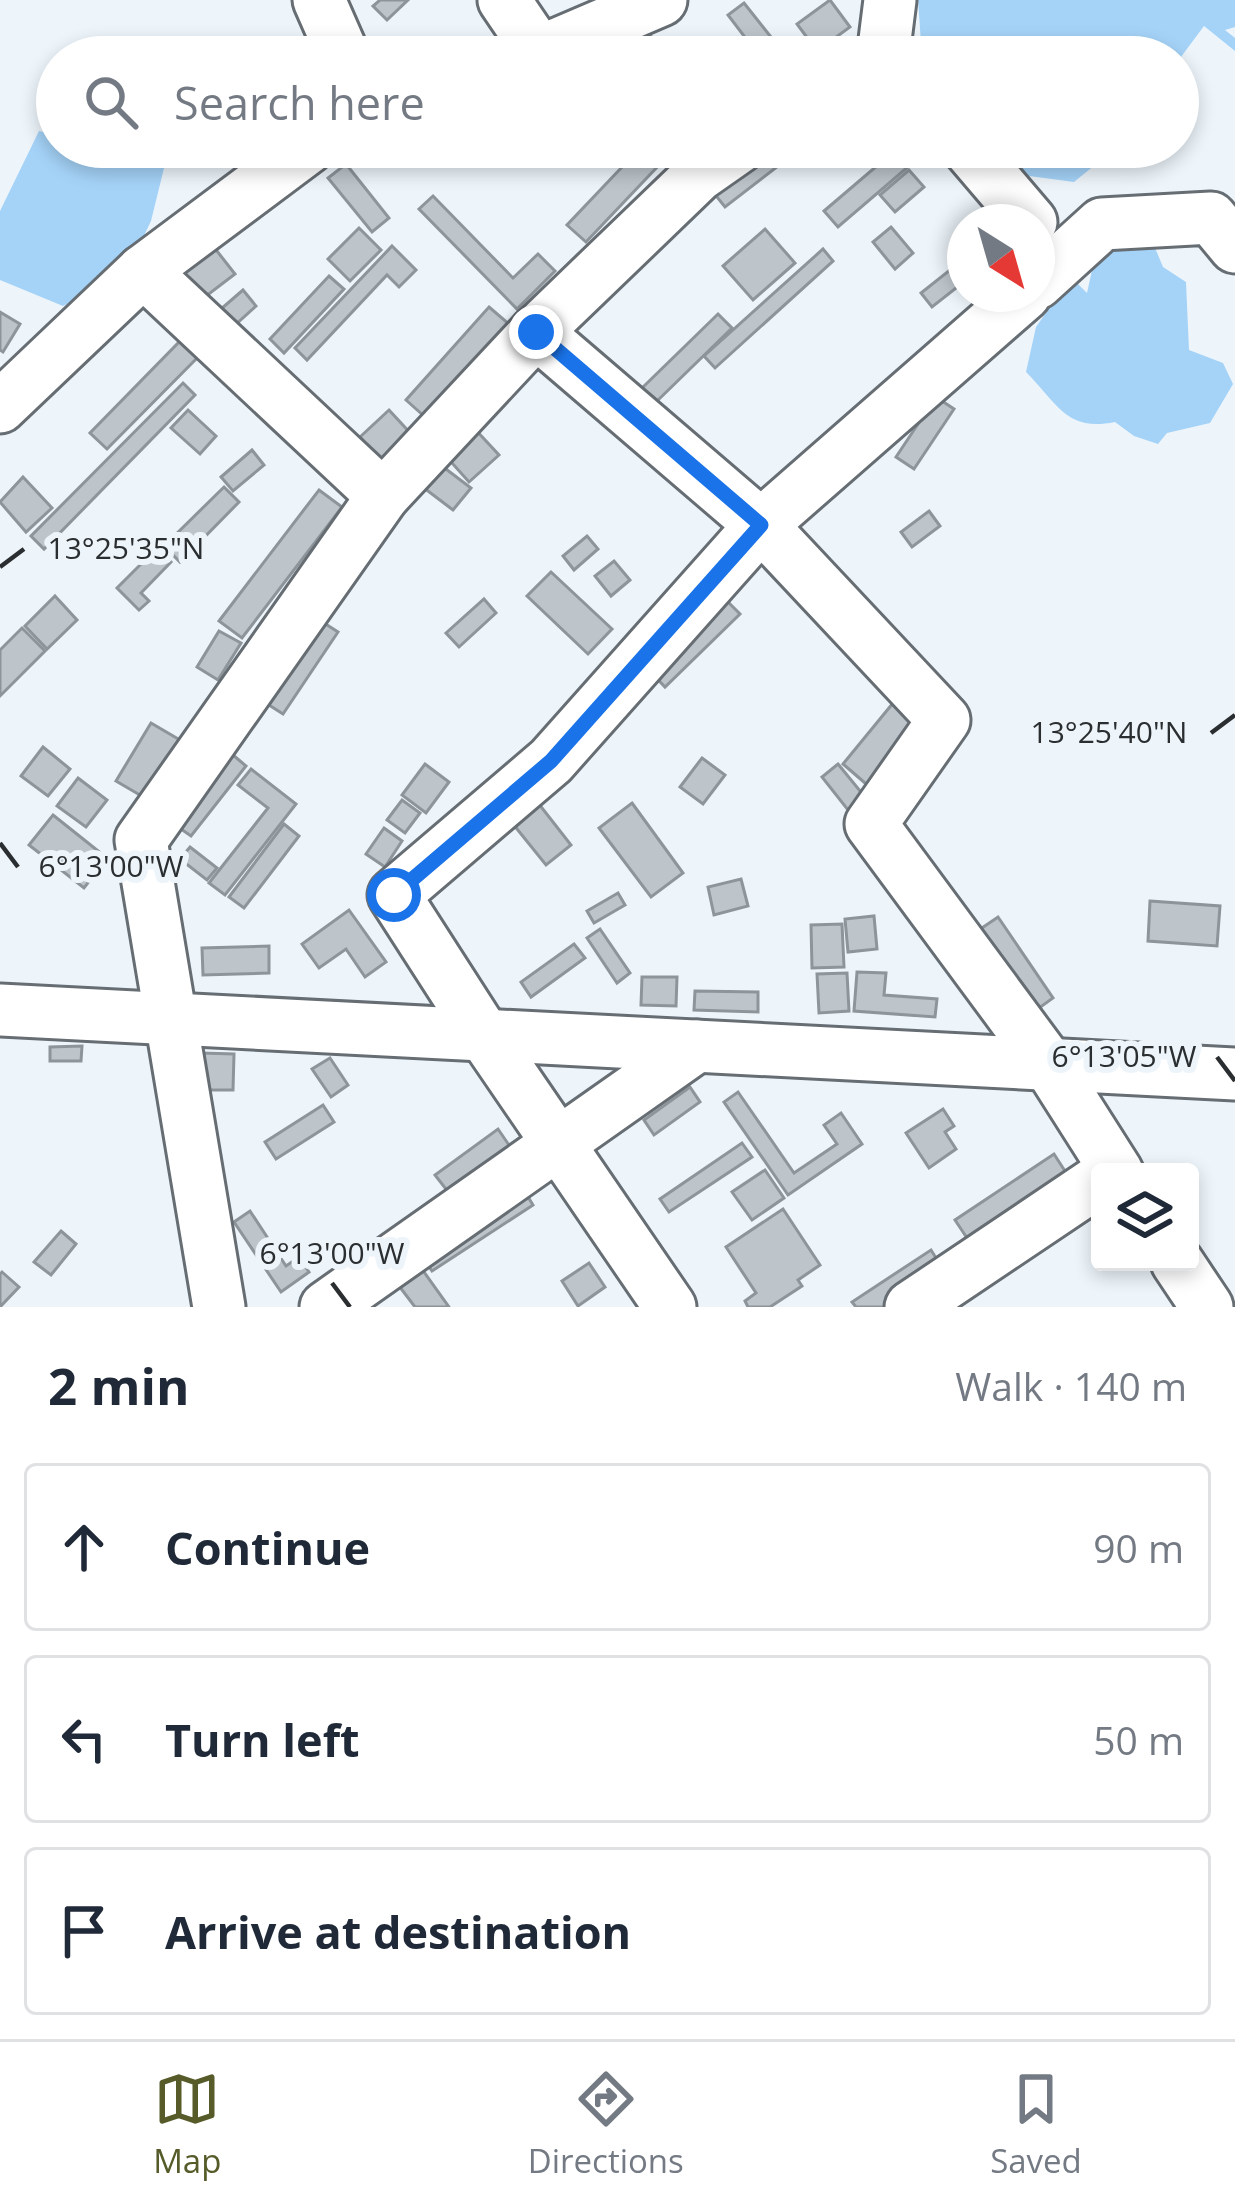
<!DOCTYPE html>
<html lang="en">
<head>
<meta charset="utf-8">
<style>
	:root { --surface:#fff; --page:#f6f6f7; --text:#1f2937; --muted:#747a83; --line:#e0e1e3; --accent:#565b29 }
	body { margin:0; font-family:"Open Sans",sans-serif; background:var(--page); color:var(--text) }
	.controls { position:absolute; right:36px; bottom:36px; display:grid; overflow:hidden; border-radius:12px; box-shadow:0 6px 18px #0003 }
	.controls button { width:108px; height:108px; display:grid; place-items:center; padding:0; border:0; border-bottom:3px solid var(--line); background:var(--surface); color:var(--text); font:60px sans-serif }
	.compass { position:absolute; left:947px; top:204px; width:108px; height:108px; border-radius:50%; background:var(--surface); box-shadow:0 6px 18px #0003; rotate:143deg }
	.stop { position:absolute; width:36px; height:36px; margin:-27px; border:9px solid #1a73e8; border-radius:50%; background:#fff }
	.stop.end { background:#1a73e8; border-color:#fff; box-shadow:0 3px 12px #0008 }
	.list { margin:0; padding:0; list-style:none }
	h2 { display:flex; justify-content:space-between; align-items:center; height:156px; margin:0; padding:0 48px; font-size:51px }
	h2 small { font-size:39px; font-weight:400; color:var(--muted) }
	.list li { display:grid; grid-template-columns:78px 1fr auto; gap:36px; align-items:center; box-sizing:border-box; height:168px; margin:0 24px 24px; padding:0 24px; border:3px solid var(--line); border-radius:12px }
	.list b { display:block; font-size:45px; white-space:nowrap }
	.list em { font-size:39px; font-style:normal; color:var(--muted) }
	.icon { flex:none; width:66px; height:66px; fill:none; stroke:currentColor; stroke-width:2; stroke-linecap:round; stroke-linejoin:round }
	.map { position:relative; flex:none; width:1235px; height:1307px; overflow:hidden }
	.search { position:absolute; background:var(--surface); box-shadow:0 6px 18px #0003; left:36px; right:36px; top:36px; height:132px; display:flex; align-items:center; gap:30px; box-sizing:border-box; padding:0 42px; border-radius:66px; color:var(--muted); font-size:45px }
	.sheet { height:732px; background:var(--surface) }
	nav { display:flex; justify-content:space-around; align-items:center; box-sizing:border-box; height:168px; border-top:3px solid var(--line); background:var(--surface); font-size:33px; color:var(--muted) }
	nav a { display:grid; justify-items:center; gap:6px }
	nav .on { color:var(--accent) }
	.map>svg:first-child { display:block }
	.water { fill:#a5d3f8 }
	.building { fill:#bdc5cb; stroke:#8d959b; stroke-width:3 }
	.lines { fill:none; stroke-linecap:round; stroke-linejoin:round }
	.minor-casing { stroke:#666d73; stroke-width:57 }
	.minor { stroke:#fff; stroke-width:51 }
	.route { stroke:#1a73e8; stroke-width:15 }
	.ticks { fill:none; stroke:#2b2e30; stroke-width:4.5 }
	.ticks-label { font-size:30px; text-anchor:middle; fill:#2b2e30; stroke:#edf5fb; stroke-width:12; stroke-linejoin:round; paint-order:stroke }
</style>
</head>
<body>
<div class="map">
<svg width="1235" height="1307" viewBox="0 0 1235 1307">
	<rect width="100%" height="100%" fill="#edf5fb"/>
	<g class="water">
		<path d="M 918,0 L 1235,0 L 1235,27 L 1225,30 L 1235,38 L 1235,51 L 1204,26 L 1178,61 L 1178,57 L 922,57 Z"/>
		<path d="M 39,131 L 57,135 L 57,147 L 111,147 L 166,160 L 151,221 L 125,275 L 63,306 L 0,280 L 0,211 Z"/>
		<path d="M 998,147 L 1117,147 L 1074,182 L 1014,174 Z"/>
		<path d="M 1132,239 L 1153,243 L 1163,267 L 1186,282 L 1189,350 L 1223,363 L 1233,384 L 1210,423 L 1167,433 L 1158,444 L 1134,436 L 1115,422 C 1066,432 1058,404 1026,372 L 1036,327 L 1071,277 L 1087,293 L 1096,252 Z"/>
	</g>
	<g class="building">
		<path d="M 380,0 L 408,0 L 387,20 L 373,6 Z"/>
		<path d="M 830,0 L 850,27 L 817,51 L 797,24 Z"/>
		<path d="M 744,3 L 782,51 L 798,38 L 812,55 L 760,57 L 728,15 Z"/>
		<path d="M 642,23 L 653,39 L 626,57 L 591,57 Z"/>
		<path d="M 641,147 L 660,164 L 586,242 L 567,225 Z"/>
		<path d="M 899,147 L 930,148 L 838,227 L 824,211 Z"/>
		<path d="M 771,148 L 782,163 L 725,207 L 713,192 Z"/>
		<path d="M 346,164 L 389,218 L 372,232 L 328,178 Z"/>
		<path d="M 909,170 L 924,187 L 895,212 L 880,195 Z"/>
		<path d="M 433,196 L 513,278 L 538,254 L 555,271 L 517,309 L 419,209 Z"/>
		<path d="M 891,227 L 913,253 L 895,269 L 873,242 Z"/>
		<path d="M 359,228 L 381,250 L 350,281 L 328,259 Z"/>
		<path d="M 765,229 L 795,263 L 753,300 L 723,266 Z"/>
		<path d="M 213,246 L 235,274 L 201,300 L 180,272 Z"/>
		<path d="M 392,246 L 416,270 L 399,287 L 387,275 L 307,360 L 295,348 Z"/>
		<path d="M 823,249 L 833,261 L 715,368 L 704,356 Z"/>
		<path d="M 965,258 L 965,281 L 932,307 L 921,293 Z"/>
		<path d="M 329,276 L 344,289 L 284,353 L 270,339 Z"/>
		<path d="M 243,290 L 256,306 L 235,325 L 221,309 Z"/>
		<path d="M 489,307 L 509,324 L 425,417 L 406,400 Z"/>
		<path d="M 0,312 L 20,324 L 3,352 L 0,350 Z"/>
		<path d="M 718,314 L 732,328 L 654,404 L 640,390 Z"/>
		<path d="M 185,336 L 202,353 L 107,449 L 90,433 Z"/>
		<path d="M 183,383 L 195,395 L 44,549 L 31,536 Z"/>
		<path d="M 936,397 L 954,409 L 914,469 L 896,457 Z"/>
		<path d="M 188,410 L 216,436 L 200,454 L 171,428 Z"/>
		<path d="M 389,410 L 413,436 L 383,463 L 360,437 Z"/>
		<path d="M 473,427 L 499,455 L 469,482 L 443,453 Z"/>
		<path d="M 252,450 L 264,465 L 233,491 L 221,477 Z"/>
		<path d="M 438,463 L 471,488 L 453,510 L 420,485 Z"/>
		<path d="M 23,477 L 52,508 L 26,532 L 0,502 Z"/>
		<path d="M 224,487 L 239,502 L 180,562 L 164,546 Z"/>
		<path d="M 319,490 L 342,507 L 242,638 L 219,621 Z"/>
		<path d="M 929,511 L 940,526 L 912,547 L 901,532 Z"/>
		<path d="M 587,536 L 598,549 L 574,570 L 563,556 Z"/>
		<path d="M 157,548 L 171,562 L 141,593 L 149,601 L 139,610 L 117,588 Z"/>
		<path d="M 614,561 L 630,580 L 611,596 L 595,576 Z"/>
		<path d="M 551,572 L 612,629 L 588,654 L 527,596 Z"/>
		<path d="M 719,593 L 740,614 L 665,687 L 645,666 Z"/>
		<path d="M 55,596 L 77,620 L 47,649 L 25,626 Z"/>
		<path d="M 484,599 L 496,613 L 459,647 L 446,633 Z"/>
		<path d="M 324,623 L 338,632 L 283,714 L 269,705 Z"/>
		<path d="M 22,628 L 45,651 L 0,696 L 0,650 Z"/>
		<path d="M 219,631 L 241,643 L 218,680 L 197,667 Z"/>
		<path d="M 898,697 L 927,722 L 872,789 L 843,764 Z"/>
		<path d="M 151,723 L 180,740 L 145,798 L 116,781 Z"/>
		<path d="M 43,747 L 70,769 L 48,796 L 21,776 Z"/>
		<path d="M 233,755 L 246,766 L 191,836 L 178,827 Z"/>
		<path d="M 702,758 L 725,775 L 703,804 L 680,787 Z"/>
		<path d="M 425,764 L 449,782 L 426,813 L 402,795 Z"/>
		<path d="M 838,764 L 865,797 L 848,810 L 822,777 Z"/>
		<path d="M 251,769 L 296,804 L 225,895 L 209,883 L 268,808 L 238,785 Z"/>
		<path d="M 78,778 L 107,800 L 86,827 L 57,806 Z"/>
		<path d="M 535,799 L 571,845 L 546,865 L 509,819 Z"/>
		<path d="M 402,800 L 420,813 L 405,833 L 387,820 Z"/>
		<path d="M 632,803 L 683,873 L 651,897 L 599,828 Z"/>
		<path d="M 53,815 L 107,858 L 84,888 L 29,845 Z"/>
		<path d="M 284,824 L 299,836 L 244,908 L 229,897 Z"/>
		<path d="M 384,828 L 402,841 L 385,867 L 366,854 Z"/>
		<path d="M 190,847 L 217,868 L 207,880 L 180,859 Z"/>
		<path d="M 741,879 L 748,906 L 714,915 L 708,887 Z"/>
		<path d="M 618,893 L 625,905 L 594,923 L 587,911 Z"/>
		<path d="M 1150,901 L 1220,906 L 1217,946 L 1148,941 Z"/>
		<path d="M 349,910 L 386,962 L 365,977 L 346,949 L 319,968 L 302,944 Z"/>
		<path d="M 874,916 L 877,949 L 848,952 L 845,919 Z"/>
		<path d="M 998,917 L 1053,998 L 1035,1011 L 979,930 Z"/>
		<path d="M 842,924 L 844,967 L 812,968 L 811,925 Z"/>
		<path d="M 600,929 L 630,973 L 617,983 L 587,938 Z"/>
		<path d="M 574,944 L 585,958 L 531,997 L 521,982 Z"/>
		<path d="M 269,946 L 269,973 L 203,975 L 202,948 Z"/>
		<path d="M 857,972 L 886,973 L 884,995 L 937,999 L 935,1017 L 854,1011 Z"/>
		<path d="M 847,973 L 849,1011 L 819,1013 L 817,974 Z"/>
		<path d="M 642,977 L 677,977 L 676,1006 L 641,1005 Z"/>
		<path d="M 695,991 L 758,992 L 758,1012 L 694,1010 Z"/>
		<path d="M 82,1046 L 81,1061 L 50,1061 L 50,1047 Z"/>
		<path d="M 200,1053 L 234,1054 L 233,1090 L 200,1090 Z"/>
		<path d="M 330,1058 L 348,1085 L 331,1097 L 312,1069 Z"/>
		<path d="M 690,1087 L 700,1102 L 654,1135 L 644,1120 Z"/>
		<path d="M 738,1092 L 794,1173 L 837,1144 L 824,1125 L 841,1113 L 862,1144 L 788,1195 L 724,1102 Z"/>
		<path d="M 323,1105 L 334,1122 L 276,1159 L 265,1142 Z"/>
		<path d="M 943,1109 L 954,1126 L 945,1132 L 956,1149 L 929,1168 L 906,1133 Z"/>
		<path d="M 498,1129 L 511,1148 L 449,1193 L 435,1175 Z"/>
		<path d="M 742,1143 L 752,1157 L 669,1212 L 660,1199 Z"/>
		<path d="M 1054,1154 L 1074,1185 L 975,1250 L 955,1220 Z"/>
		<path d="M 765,1170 L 784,1198 L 752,1220 L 732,1192 Z"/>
		<path d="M 522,1187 L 533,1205 L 432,1271 L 420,1253 Z"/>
		<path d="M 783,1209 L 820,1265 L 798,1280 L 802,1286 L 770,1307 L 748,1307 L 745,1301 L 756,1293 L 726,1247 Z"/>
		<path d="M 250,1211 L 286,1266 L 299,1257 L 309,1272 L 281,1292 L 234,1222 Z"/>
		<path d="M 61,1231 L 76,1244 L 51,1275 L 34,1262 Z"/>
		<path d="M 931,1250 L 943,1269 L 887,1307 L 856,1307 L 852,1302 Z"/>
		<path d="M 589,1263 L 605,1287 L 578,1306 L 562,1281 Z"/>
		<path d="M 419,1265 L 449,1307 L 415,1307 L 396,1282 Z"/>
		<path d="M 2,1272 L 19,1287 L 0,1307 L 0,1274 Z"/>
	</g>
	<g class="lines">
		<g class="minor-casing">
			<g id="minor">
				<path d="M 319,0 L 344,57"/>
				<path d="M 504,0 L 540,53"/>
				<path d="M 890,0 L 884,48 L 891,57"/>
				<path d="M 528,57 L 661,0"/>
				<path d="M 967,147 L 1031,222"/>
				<path d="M 143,271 L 383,496"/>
				<path d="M 1037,283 L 1102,224 L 1211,218 L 1235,247"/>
				<path d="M 536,332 L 761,525 L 944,720 L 871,824 L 1049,1065 L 1117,1172"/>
				<path d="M 0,407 L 143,271 L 309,147"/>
				<path d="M 0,1010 L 1235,1074"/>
				<path d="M 1177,1262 L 1207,1307"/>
				<path d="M 219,1307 L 141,840 L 383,496 L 536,332 L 699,175 L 739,147"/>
				<path d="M 326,1307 L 697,1046"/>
				<path d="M 670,1307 L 484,1035 L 394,895 L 551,761 L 761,525 L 1025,294"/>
				<path d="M 911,1307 L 1100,1180"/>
			</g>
		</g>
		<use href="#minor" class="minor"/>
	</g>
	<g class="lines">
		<path class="route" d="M 394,895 L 551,761 L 761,525 L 536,332"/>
	</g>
	<path class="ticks" d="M 0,567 L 24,549M 1211,733 L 1235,715M 0,843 L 18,867M 1217,1057 L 1235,1081M 332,1283 L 350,1307"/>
	<g class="ticks-label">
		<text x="126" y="559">13°25'35"N</text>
		<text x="1109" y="743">13°25'40"N</text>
		<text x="111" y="877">6°13'00"W</text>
		<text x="1124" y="1067">6°13'05"W</text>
		<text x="332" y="1264">6°13'00"W</text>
	</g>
</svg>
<div class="controls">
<button><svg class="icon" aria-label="layers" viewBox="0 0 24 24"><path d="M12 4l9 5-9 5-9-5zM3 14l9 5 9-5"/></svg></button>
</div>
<svg class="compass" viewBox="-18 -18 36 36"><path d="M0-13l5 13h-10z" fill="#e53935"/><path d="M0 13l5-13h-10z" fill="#747a83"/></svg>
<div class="stop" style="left:394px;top:895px"></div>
<div class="stop end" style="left:536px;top:332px"></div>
<div class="search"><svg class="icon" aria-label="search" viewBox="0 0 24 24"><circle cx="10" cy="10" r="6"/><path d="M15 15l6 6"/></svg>Search here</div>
</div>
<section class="sheet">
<h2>2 min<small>Walk · 140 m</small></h2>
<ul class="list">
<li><svg class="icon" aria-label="ahead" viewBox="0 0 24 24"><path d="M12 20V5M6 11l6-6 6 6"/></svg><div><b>Continue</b></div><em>90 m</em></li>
<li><svg class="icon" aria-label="left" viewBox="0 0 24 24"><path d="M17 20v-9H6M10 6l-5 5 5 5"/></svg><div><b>Turn left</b></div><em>50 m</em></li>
<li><svg class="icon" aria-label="arrive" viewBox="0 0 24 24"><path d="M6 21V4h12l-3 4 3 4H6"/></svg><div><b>Arrive at destination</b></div></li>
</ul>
</section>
<nav>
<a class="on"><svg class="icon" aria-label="map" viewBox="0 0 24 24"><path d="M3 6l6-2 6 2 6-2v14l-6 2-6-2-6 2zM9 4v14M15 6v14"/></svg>Map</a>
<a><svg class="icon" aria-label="directions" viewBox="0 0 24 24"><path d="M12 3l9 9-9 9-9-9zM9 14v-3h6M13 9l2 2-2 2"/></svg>Directions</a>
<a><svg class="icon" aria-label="saved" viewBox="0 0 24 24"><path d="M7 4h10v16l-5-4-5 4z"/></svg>Saved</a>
</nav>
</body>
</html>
